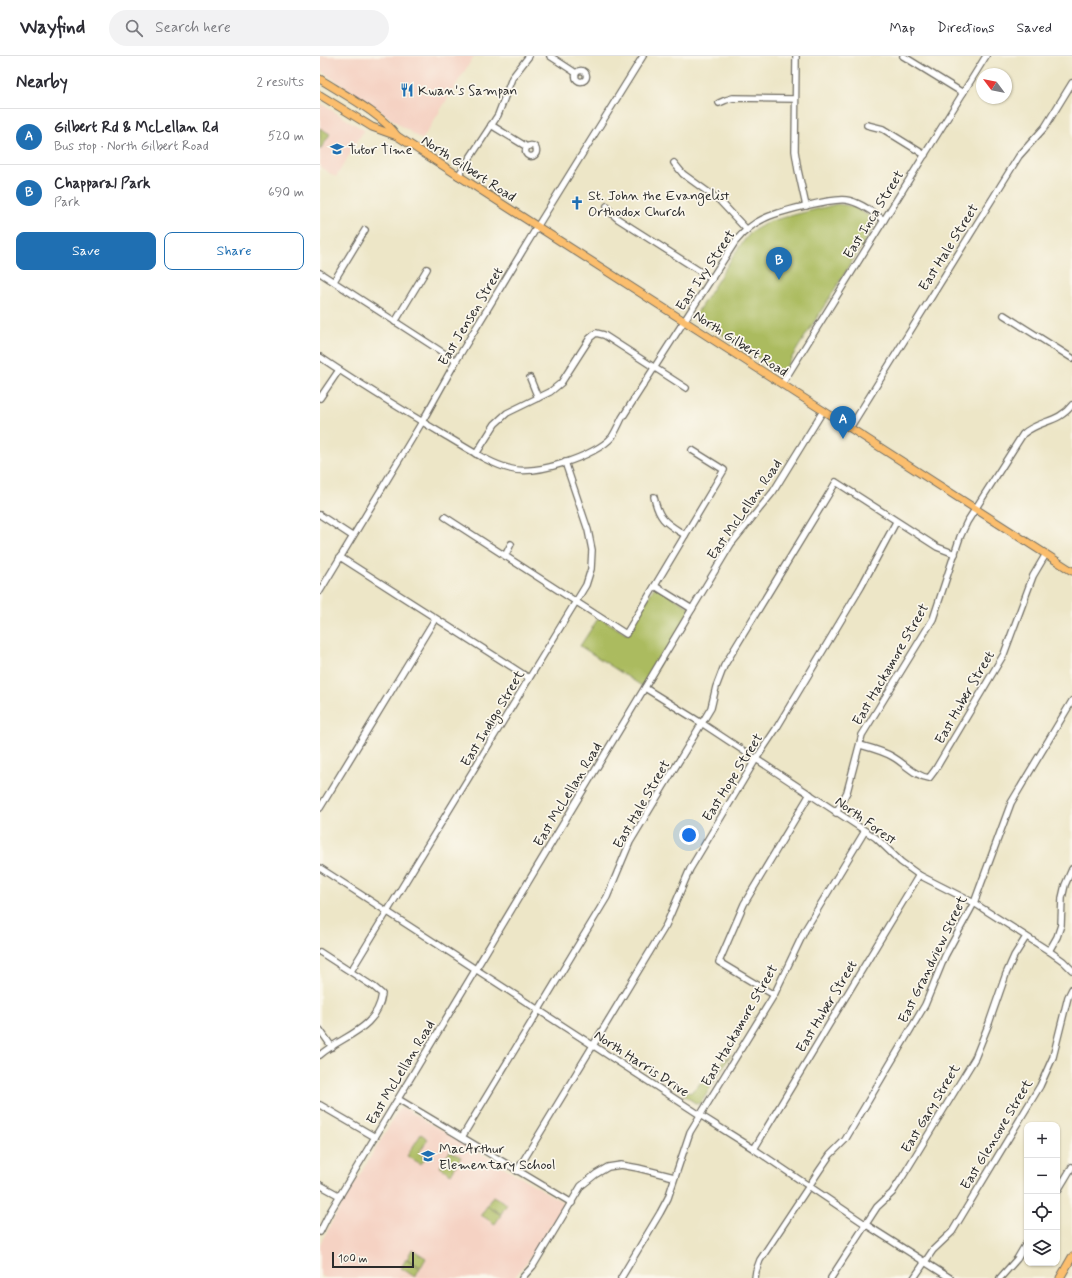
<!DOCTYPE html>
<html lang="en">
<head>
<meta charset="utf-8">
<style>
	:root { --surface:#fff; --page:#f2f2f3; --text:#2b2b33; --muted:#7c7c81; --line:#e1e1e2; --accent:#1f6fb2 }
	body { margin:0; font-family:Mynerve,sans-serif; background:var(--page); color:var(--text) }
	.controls { position:absolute; right:12px; bottom:12px; display:grid; overflow:hidden; border-radius:8px; box-shadow:0 1px 3px #0004 }
	.controls button { width:36px; height:36px; display:grid; place-items:center; padding:0; border:0; border-bottom:1px solid var(--line); background:var(--surface); color:var(--text); font:20px sans-serif }
	.compass { position:absolute; left:656px; top:12px; width:36px; height:36px; border-radius:50%; background:var(--surface); box-shadow:0 1px 3px #0004; rotate:302deg }
	.scale { position:absolute; left:12px; bottom:10px; width:82px; box-sizing:border-box; padding-left:4px; border:2px solid #2b2b2b; border-top:0; font-size:11px; line-height:14px; white-space:nowrap; color:#2b2b2b; -webkit-text-stroke:3px #fbf7ec; paint-order:stroke }
	.you { position:absolute; left:369px; top:779px; width:14px; height:14px; margin:-10px; border:3px solid #fff; border-radius:50%; background:#1a73e8; box-shadow:0 0 0 6px #1a73e833 }
	.badge { display:grid; place-items:center; width:26px; height:26px; border-radius:50%; background:var(--accent); color:#fff; font-size:13px; font-weight:700 }
	.pin { position:absolute; translate:-50% -33px; filter:drop-shadow(0 1px 2px #0008) }
	.pin::after { content:''; position:absolute; top:21px; width:14px; height:12px; background:inherit; clip-path:polygon(0 0,100% 0,50% 100%) }
	.list { margin:0; padding:0; list-style:none }
	h2 { display:flex; justify-content:space-between; align-items:center; height:52px; margin:0; padding:0 16px; font-size:17px }
	h2 small { font-size:13px; font-weight:400; color:var(--muted) }
	.list li { display:grid; grid-template-columns:26px 1fr auto; gap:12px; align-items:center; box-sizing:border-box; height:56px; padding:0 16px; border-top:1px solid var(--line) }
	.list b { display:block; font-size:15px; white-space:nowrap }
	.list p { margin:0; font-size:13px; white-space:nowrap; color:var(--muted) }
	.list em { font-size:13px; font-style:normal; color:var(--muted) }
	.actions { display:flex; gap:8px; padding:12px 16px }
	.actions a { flex:1; padding:9px 0; border:1px solid var(--accent); border-radius:8px; text-align:center; font-size:14px; color:var(--accent) }
	.actions .main { background:var(--accent); color:#fff }
	.icon { flex:none; width:22px; height:22px; fill:none; stroke:currentColor; stroke-width:2; stroke-linecap:round; stroke-linejoin:round }
	.map { position:relative; flex:none; width:752px; height:1222px; overflow:hidden }
	header { display:flex; align-items:center; gap:24px; box-sizing:border-box; height:56px; padding:0 20px; background:var(--surface); border-bottom:1px solid var(--line) }
	header strong { font-size:19px }
	nav { display:flex; gap:22px; margin-inline-start:auto; font-size:14px }
	.search { width:280px; height:36px; background:var(--page); display:flex; align-items:center; gap:10px; box-sizing:border-box; padding:0 14px; border-radius:22px; color:var(--muted); font-size:15px }
	main { display:flex }
	aside { flex:1; background:var(--surface) }
	.map>svg:first-child { display:block }
	.built { fill:#f5d2c3 }
	.green { fill:#abbb5f; stroke:#6b7345 }
	.lines { fill:none; stroke-linecap:round; stroke-linejoin:round }
	.minor-casing { stroke:#6f6c62; stroke-width:8 }
	.major-casing { stroke:#6f6c62; stroke-width:9 }
	.minor { stroke:#fff; stroke-width:5.5 }
	.major { stroke:#fbbe6e; stroke-width:7 }
	.labels { text-anchor:middle; stroke-width:3.5; stroke-linejoin:round; paint-order:stroke }
	.poi-label { font-size:14px; fill:#2b2b2b; stroke:#fbf7ec; text-anchor:start }
	.street-label { font-size:14px; fill:#2b2b2b; stroke:#fbf7ec }
</style>
</head>
<body>
<header>
<strong>Wayfind</strong>
<div class="search"><svg class="icon" aria-label="search" viewBox="0 0 24 24"><circle cx="10" cy="10" r="6"/><path d="M15 15l6 6"/></svg>Search here</div>
<nav><a>Map</a><a>Directions</a><a>Saved</a></nav>
</header>
<main>
<aside>
<h2>Nearby<small>2 results</small></h2>
<ul class="list">
<li><span class="badge">A</span><div><b>Gilbert Rd &amp; McLellan Rd</b><p>Bus stop · North Gilbert Road</p></div><em>520 m</em></li>
<li><span class="badge">B</span><div><b>Chapparal Park</b><p>Park</p></div><em>690 m</em></li>
</ul>
<div class="actions"><a class="main">Save</a><a>Share</a></div>
</aside>
<div class="map">
<svg width="752" height="1222" viewBox="0 0 752 1222">
	<rect width="100%" height="100%" fill="#fbf7ec"/>
	<filter id="ink" filterUnits="userSpaceOnUse"><feTurbulence type="fractalNoise" baseFrequency=".025" numOctaves="2"/><feDisplacementMap in="SourceGraphic" scale="8" xChannelSelector="R" yChannelSelector="G"/><feConvolveMatrix kernelMatrix="1 2 1 2 8 2 1 2 1" color-interpolation-filters="sRGB"/></filter>
	<filter id="wash" filterUnits="userSpaceOnUse"><feTurbulence type="fractalNoise" baseFrequency=".012" numOctaves="4" result="noise"/><feDisplacementMap in="SourceGraphic" scale="16" xChannelSelector="R" yChannelSelector="G"/><feGaussianBlur stdDeviation="0.9" result="paint"/><feColorMatrix in="noise" values="0 0 0 0 0 0 0 0 0 0 0 0 0 0 0 0 0 1.4 0 .05"/><feComposite in="paint" operator="in"/></filter>
	<g filter="url(#wash)">
		<rect width="100%" height="100%" fill="#ede6c7"/>
		<g class="built">
			<path d="M 0,0 L 154,0 L 102,84 L 0,14 Z"/>
			<path d="M 0,47 L 44,74 L 16,121 L 0,111 Z"/>
			<path d="M 81,1052 L 86,1053 L 241,1145 L 243,1148 L 243,1150 L 214,1197 L 194,1222 L 5,1222 L 0,1219 L 0,1188 L 14,1162 L 78,1055 Z"/>
		</g>
		<g class="green">
			<path d="M 0,72 L 10,78 L 0,94 Z"/>
			<path d="M 517,148 L 532,150 L 554,163 L 555,166 L 555,169 L 464,314 L 459,315 L 378,263 L 376,258 L 419,191 L 431,176 L 450,165 Z"/>
			<path d="M 335,530 L 372,553 L 325,632 L 260,590 L 279,561 L 306,578 Z"/>
			<path d="M 411,998 L 381,1047 L 377,1048 L 363,1039 L 366,1035 L 370,1037 Z"/>
			<path d="M 101,1078 L 108,1083 L 99,1097 L 106,1101 L 101,1108 L 87,1100 Z"/>
			<path d="M 130,1095 L 141,1101 L 131,1118 L 120,1111 Z"/>
			<path d="M 173,1140 L 187,1148 L 181,1158 L 167,1149 Z"/>
			<path d="M 167,1150 L 181,1159 L 175,1168 L 161,1159 Z"/>
			<path d="M 92,1193 L 106,1202 L 101,1211 L 87,1203 Z"/>
			<path d="M 86,1203 L 100,1212 L 95,1221 L 81,1212 Z"/>
		</g>
	</g>
	<g filter="url(#ink)">
		<g class="lines">
			<g class="minor-casing">
				<g id="minor">
					<path d="M 230,0 L 256,17"/>
					<path d="M 476,0 L 475,95 L 478,114 L 486,150"/>
					<path d="M 583,0 L 643,37"/>
					<circle cx="261" cy="20" r="5.5"/>
					<path d="M 399,47 L 406,44 L 413,42 L 475,43"/>
					<path d="M 171,69 L 207,91"/>
					<path d="M 547,69 L 563,73 L 605,99"/>
					<circle cx="211" cy="95" r="5.5"/>
					<path d="M 354,107 L 363,118 L 399,144 L 427,174"/>
					<path d="M 138,120 L 178,59 L 192,22 L 209,0"/>
					<path d="M 287,150 L 291,157 L 298,163 L 392,223"/>
					<path d="M 0,217 L 136,305"/>
					<path d="M 14,225 L 45,174"/>
					<path d="M 684,259 L 752,302"/>
					<path d="M 75,266 L 107,213"/>
					<path d="M 0,301 C 41,329 84,355 126,380 C 147,392 168,407 191,413 C 215,420 276,400 292,381 C 296,375 299,368 302,362 L 415,186 C 423,176 432,168 443,163 C 456,156 513,142 526,144 C 540,146 552,156 564,164"/>
					<path d="M 210,322 L 218,342"/>
					<path d="M 462,328 L 666,0"/>
					<path d="M 0,342 L 19,314"/>
					<path d="M 530,372 L 699,100 L 725,71 L 752,27"/>
					<path d="M 156,398 L 175,368 L 187,357 L 230,336 L 241,327 L 270,282 L 276,277 L 284,279 L 366,332"/>
					<path d="M 334,441 C 339,464 346,467 365,479"/>
					<path d="M 0,459 L 32,480"/>
					<path d="M 125,461 L 306,578 L 404,414 L 372,394"/>
					<path d="M 185,500 L 191,488"/>
					<path d="M 20,501 L 209,622"/>
					<path d="M 335,530 L 372,553"/>
					<path d="M 0,535 L 102,366 L 136,305 L 217,171 L 323,0"/>
					<path d="M 325,632 L 383,668 L 556,782 L 581,806 L 599,819 L 654,847 L 729,895 L 743,905 L 752,914"/>
					<path d="M 540,689 C 551,692 563,695 573,701 C 585,708 595,720 609,722 L 615,714 L 684,598 L 713,520 L 726,498"/>
					<path d="M 0,752 L 115,563"/>
					<path d="M 516,757 L 527,736 L 542,679 L 613,563 L 640,481 L 647,466 L 703,378 C 719,364 739,367 752,349"/>
					<path d="M 0,812 L 380,1059 L 434,1093 L 545,1168 L 630,1222"/>
					<path d="M 729,895 L 737,881 L 741,869 L 742,842 L 745,829 L 752,813"/>
					<path d="M 0,896 L 54,931 L 62,938 C 57,974 23,979 0,999"/>
					<path d="M 31,915 L 266,529 L 271,513 L 272,494 L 268,474 L 245,406"/>
					<path d="M 454,939 L 399,906 L 424,848 L 490,738"/>
					<path d="M 0,974 L 12,991"/>
					<path d="M 78,1043 L 252,1147"/>
					<path d="M 0,1049 L 55,1081"/>
					<path d="M 142,1081 L 287,841 L 310,786 L 391,652 L 396,631 L 404,610 L 516,426 L 617,491 L 635,498"/>
					<path d="M 434,1093 L 599,819"/>
					<path d="M 197,1115 L 346,869 L 370,813 L 436,703 L 456,673 L 541,531 L 576,466"/>
					<path d="M 0,1129 L 20,1140"/>
					<path d="M 737,1136 L 752,1111"/>
					<path d="M 0,1176 L 10,1156 L 411,488 L 453,436 L 503,355"/>
					<path d="M 202,1222 L 213,1210 L 261,1130 L 276,1118 L 288,1111 L 301,1109 L 318,1112 L 354,1121"/>
					<path d="M 301,1222 L 340,1157 L 348,1142 L 370,1076 L 454,939 L 485,874 L 545,775"/>
					<path d="M 435,1222 L 436,1215 L 440,1204 L 499,1115 L 510,1099 L 525,1084 L 605,949 L 625,900 L 654,847 L 691,747 L 752,645"/>
					<path d="M 511,1222 L 557,1151 L 572,1137 L 583,1120 L 655,1002 L 669,967 L 686,918 L 694,900 L 706,881"/>
					<path d="M 594,1222 L 613,1194 L 632,1176 L 720,1030 L 733,1001 L 748,941 L 752,933"/>
					<path d="M 680,1222 L 697,1203 L 707,1186"/>
				</g>
			</g>
			<g class="major-casing">
				<g id="major">
					<path d="M 0,23 C 23,38 62,58 77,80"/>
					<path d="M 0,39 L 52,71 L 77,80 L 752,515"/>
					<path d="M 740,1222 L 752,1201"/>
				</g>
			</g>
			<use href="#minor" class="minor"/>
			<use href="#major" class="major"/>
		</g>
	</g>
	<defs>
		<g id="restaurant-bare" transform="scale(1.08)"><path d="M-5-6h1v4h1v-4h1v4h1v-4h1v5L-1.5 .5V6h-2V.5L-5-1ZM5-6V6H3V1.5H1.5Q1.5-4 5-6Z" fill="#1f6fb2" stroke="#fbf7ec" stroke-width="2.5" paint-order="stroke"/></g>
		<g id="school-bare" transform="scale(1.08)"><path d="M0-5L7-2L0 1L-7-2ZM-4 1L0 2.5L4 1V4Q0 6-4 4Z" fill="#1f6fb2" stroke="#fbf7ec" stroke-width="2.5" paint-order="stroke"/></g>
		<g id="church-bare" transform="scale(1.08)"><path d="M-1.2-6h2.4v3.5h3.3v2.4h-3.3V6h-2.4V-.1h-3.3v-2.4h3.3Z" fill="#1f6fb2" stroke="#fbf7ec" stroke-width="2.5" paint-order="stroke"/></g>
	</defs>
	<g fill-rule="evenodd">
		<use href="#restaurant-bare" x="87" y="34"/>
		<use href="#school-bare" x="17" y="93"/>
		<use href="#church-bare" x="257" y="147"/>
		<use href="#school-bare" x="108" y="1100"/>
	</g>
	<g class="labels">
		<g class="poi-label">
			<text x="98" y="39">Kwan's Sampan</text>
			<text x="28" y="98">Tutor Time</text>
			<text x="268" y="144">St. John the Evangelist<tspan x="268" dy="16">Orthodox Church</tspan></text>
			<text x="119" y="1097">MacArthur<tspan x="119" dy="16">Elementary School</tspan></text>
		</g>
		<g class="street-label">
			<text transform="translate(149 112) rotate(33)" y="5">North Gilbert Road</text>
			<text transform="translate(553 158) rotate(-58)" y="5">East Inca Street</text>
			<text transform="translate(628 191) rotate(-58)" y="5">East Hale Street</text>
			<text transform="translate(385 214) rotate(-56)" y="5">East Ivy Street</text>
			<text transform="translate(150 260) rotate(-59)" y="5">East Jensen Street</text>
			<text transform="translate(421 287) rotate(33)" y="5">North Gilbert Road</text>
			<text transform="translate(424 453) rotate(-55)" y="5">East McLellan Road</text>
			<text transform="translate(570 608) rotate(-60)" y="5">East Hackamore Street</text>
			<text transform="translate(644 641) rotate(-60)" y="5">East Huber Street</text>
			<text transform="translate(172 662) rotate(-59)" y="5">East Indigo Street</text>
			<text transform="translate(412 721) rotate(-58)" y="5">East Hope Street</text>
			<text transform="translate(247 738) rotate(-59)" y="5">East McLellan Road</text>
			<text transform="translate(321 748) rotate(-60)" y="5">East Hale Street</text>
			<text transform="translate(546 764) rotate(36)" y="5">North Forest</text>
			<text transform="translate(612 903) rotate(-64)" y="5">East Grandview Street</text>
			<text transform="translate(506 950) rotate(-59)" y="5">East Huber Street</text>
			<text transform="translate(419 969) rotate(-60)" y="5">East Hackamore Street</text>
			<text transform="translate(322 1007) rotate(33)" y="5">North Harris Drive</text>
			<text transform="translate(80 1016) rotate(-59)" y="5">East McLellan Road</text>
			<text transform="translate(610 1052) rotate(-59)" y="5">East Gary Street</text>
			<text transform="translate(676 1078) rotate(-59)" y="5">East Glencove Street</text>
		</g>
	</g>
</svg>
<div class="controls">
<button>+</button>
<button>−</button>
<button><svg class="icon" aria-label="locate" viewBox="0 0 24 24"><circle cx="12" cy="12" r="6"/><path d="M12 2v4M12 18v4M2 12h4M18 12h4"/></svg></button>
<button><svg class="icon" aria-label="layers" viewBox="0 0 24 24"><path d="M12 4l9 5-9 5-9-5zM3 14l9 5 9-5"/></svg></button>
</div>
<svg class="compass" viewBox="-18 -18 36 36"><path d="M0-13l5 13h-10z" fill="#e53935"/><path d="M0 13l5-13h-10z" fill="#7c7c81"/></svg>
<div class="scale">100 m</div>
<div class="you"></div>
<div class="pin badge" style="left:523px;top:383px">A</div>
<div class="pin badge" style="left:459px;top:224px">B</div>
</div>
</main>
</body>
</html>
